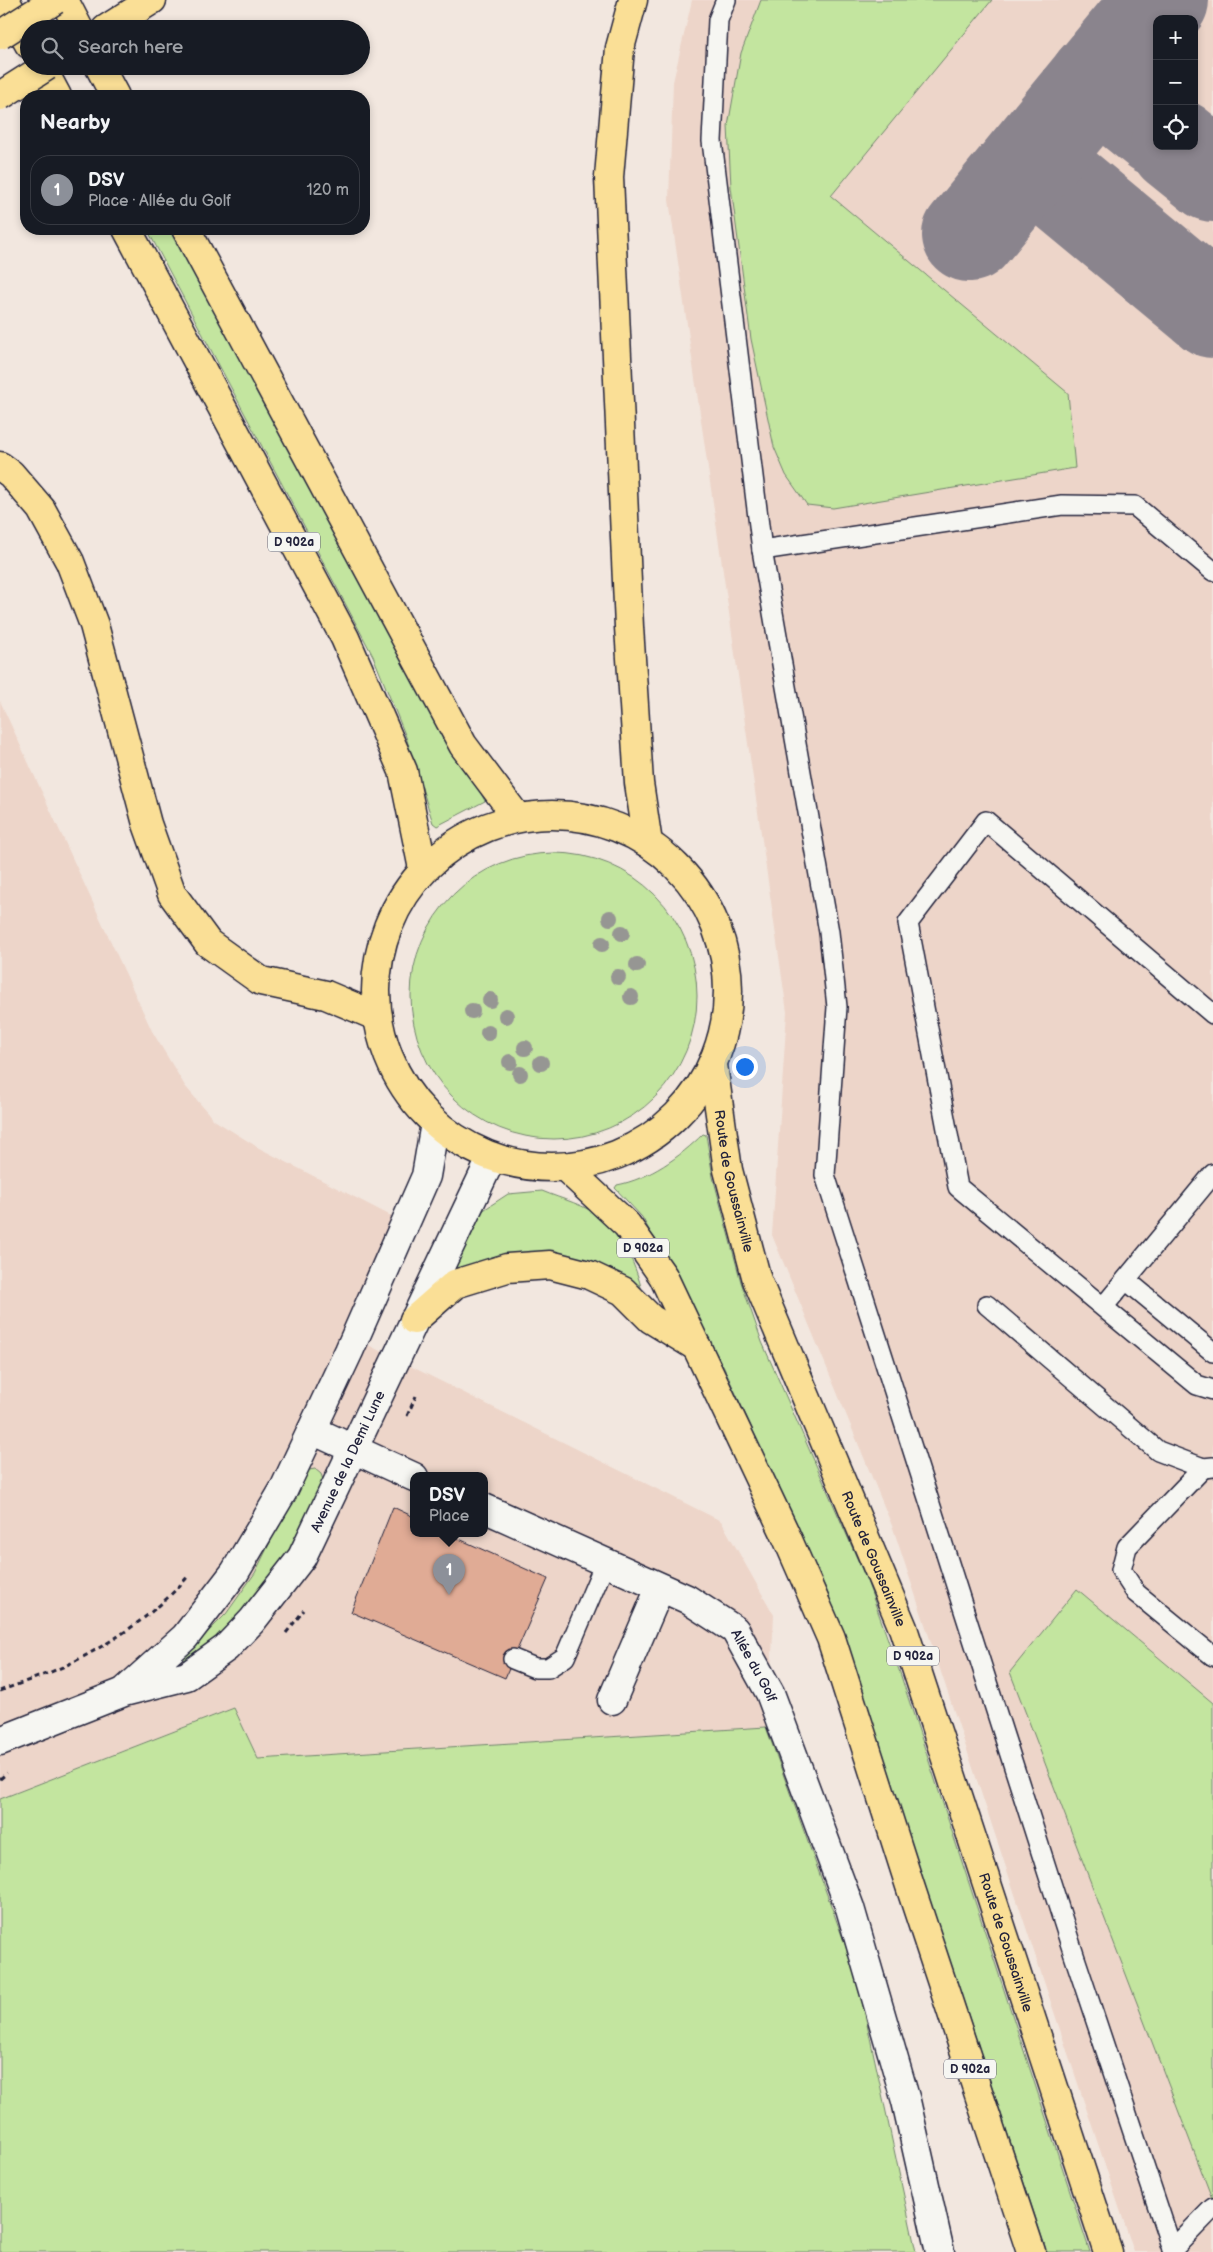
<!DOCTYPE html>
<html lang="en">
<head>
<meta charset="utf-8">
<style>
	:root { --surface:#171b24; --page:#242831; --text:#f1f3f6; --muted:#9ea1a6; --line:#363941; --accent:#8c9099 }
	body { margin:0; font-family:"Balsamiq Sans",sans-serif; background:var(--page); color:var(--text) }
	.controls { position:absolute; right:15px; top:15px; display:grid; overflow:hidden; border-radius:10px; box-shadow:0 2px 8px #0003 }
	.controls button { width:45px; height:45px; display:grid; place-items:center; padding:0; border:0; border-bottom:1px solid var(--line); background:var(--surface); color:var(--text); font:25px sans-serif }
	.you { position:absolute; left:744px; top:1066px; width:18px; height:18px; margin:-12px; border:4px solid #fff; border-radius:50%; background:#1a73e8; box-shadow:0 0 0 8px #1a73e833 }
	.badge { display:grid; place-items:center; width:32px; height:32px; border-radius:50%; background:var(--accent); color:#fff; font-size:16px; font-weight:700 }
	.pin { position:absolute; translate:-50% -41px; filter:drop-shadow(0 1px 2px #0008) }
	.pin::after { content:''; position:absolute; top:26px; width:18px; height:15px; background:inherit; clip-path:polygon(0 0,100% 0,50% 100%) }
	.popup { position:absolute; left:410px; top:1472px; width:78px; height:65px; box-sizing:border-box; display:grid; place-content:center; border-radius:10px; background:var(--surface); filter:drop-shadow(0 1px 4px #0005); font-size:16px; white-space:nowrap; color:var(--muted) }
	.popup b { font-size:19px; color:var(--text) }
	.popup::after { content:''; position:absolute; left:50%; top:100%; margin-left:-10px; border:10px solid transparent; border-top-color:var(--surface) }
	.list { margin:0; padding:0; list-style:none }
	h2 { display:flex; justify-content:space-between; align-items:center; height:65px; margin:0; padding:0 20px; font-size:21px }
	h2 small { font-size:16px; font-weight:400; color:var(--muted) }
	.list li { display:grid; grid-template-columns:32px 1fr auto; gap:15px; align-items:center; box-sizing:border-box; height:70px; margin:0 10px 10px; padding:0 10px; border:1px solid var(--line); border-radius:20px }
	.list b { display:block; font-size:19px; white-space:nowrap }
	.list p { margin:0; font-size:16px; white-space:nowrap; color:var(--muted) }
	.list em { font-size:16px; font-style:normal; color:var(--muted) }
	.icon { flex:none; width:28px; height:28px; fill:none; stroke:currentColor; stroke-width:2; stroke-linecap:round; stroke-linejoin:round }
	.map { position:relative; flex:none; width:1213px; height:2252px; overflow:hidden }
	.search { position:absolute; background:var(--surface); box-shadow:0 2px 8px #0003; left:20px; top:20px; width:350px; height:55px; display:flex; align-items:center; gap:12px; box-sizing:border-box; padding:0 18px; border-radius:28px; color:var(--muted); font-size:19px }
	.panel { position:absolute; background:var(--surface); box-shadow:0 2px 8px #0003; left:20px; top:90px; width:350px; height:145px; border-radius:20px }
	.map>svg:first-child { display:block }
	.built { fill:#edd5c9; fill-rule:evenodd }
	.green { fill:#c3e59f; stroke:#72846d }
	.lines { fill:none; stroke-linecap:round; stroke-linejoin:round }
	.taxiway { stroke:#8a848d; stroke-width:94 }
	.building { fill:#e0ab95; stroke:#22223b }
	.lane-casing { stroke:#22223b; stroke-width:22 }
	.street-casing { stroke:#22223b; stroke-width:31 }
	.primary-casing { stroke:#22223b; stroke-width:31 }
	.path { stroke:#22223b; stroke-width:3; stroke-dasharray:5 4; stroke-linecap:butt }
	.lane { stroke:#f6f6f2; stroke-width:19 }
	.street { stroke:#f6f6f2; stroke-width:28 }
	.primary { stroke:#fadf96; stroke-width:28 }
	.primary-bridge-casing { stroke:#22223b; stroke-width:31; stroke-linecap:butt }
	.primary-bridge { stroke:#fadf96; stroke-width:28 }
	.tree { fill:#969693 }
	.labels { text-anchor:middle; stroke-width:4; stroke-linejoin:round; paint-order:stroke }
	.shield { fill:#f6f6f2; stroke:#626272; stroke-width:1 }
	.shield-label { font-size:12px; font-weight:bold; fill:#22223b }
	.street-label { font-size:14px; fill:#22223b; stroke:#f6f6f2 }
</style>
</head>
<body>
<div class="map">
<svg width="1213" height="2252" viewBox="0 0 1213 2252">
	<rect width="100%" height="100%" fill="#f2e7df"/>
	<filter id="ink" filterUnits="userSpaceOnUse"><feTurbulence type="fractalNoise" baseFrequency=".02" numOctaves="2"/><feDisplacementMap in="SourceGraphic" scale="10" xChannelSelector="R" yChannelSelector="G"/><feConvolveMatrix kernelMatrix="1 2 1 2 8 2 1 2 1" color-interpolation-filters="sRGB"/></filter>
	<g filter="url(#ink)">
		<g class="built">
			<path d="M 692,0 L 1213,0 L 1213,2252 L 1134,2252 L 893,1528 L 772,1235 L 787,1012 L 669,200 L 673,82 ZM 1157,19 L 1194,19 L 1194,146 L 1157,146 Z"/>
			<path d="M 0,701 L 152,1031 L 185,1086 L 214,1120 L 259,1148 L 399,1220 L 346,1334 L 721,1521 L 774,1615 L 770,1693 L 766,1727 L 258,1759 L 234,1708 L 0,1799 ZM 414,1476 L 484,1476 L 484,1534 L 414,1534 Z"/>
		</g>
		<g class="green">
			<path d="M 761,0 L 992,0 L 831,196 L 1068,393 L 1075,468 L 833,508 L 807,505 L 786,475 L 774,447 L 751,339 L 731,187 L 728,126 L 741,53 Z"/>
			<path d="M 147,229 L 175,229 L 485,801 L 437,826 L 433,823 L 406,737 L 373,656 Z"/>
			<circle cx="554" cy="996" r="143"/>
			<path d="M 703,1134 L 706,1135 L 713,1177 L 741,1282 L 762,1342 L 867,1581 L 900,1673 L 1090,2252 L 1047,2252 L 827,1591 L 724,1368 L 642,1217 L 615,1188 L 617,1185 C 649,1179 680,1157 703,1134 Z"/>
			<path d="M 542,1191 C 561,1199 587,1205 603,1219 C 623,1237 636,1265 642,1291 L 601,1265 L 557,1254 L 441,1286 L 482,1211 L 508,1194 Z"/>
			<path d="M 315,1469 L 321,1474 L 323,1480 L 290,1550 L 277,1572 L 237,1623 L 185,1662 L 182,1658 L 226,1614 L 255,1573 L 304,1473 L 309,1470 Z"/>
			<path d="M 1077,1589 L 1213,1703 L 1213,2201 L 1010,1672 Z"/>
			<path d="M 234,1708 L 258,1759 L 766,1727 L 857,1977 L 916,2252 L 0,2252 L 0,1799 Z"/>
		</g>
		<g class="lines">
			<g class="taxiway">
				<path d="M 1096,80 L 1157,129"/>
				<path d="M 1177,146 L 1213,175"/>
				<path d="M 1031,160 L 1213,311"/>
				<path d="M 969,235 L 1162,0"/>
			</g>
		</g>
		<path class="building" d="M 393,1507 L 414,1517 L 414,1534 L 448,1534 L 548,1579 L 505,1678 L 351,1612 Z"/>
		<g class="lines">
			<g class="lane-casing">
				<g id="lane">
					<path d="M 726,0 L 718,20 L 712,141 L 762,550 L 829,932 L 837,1007 L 825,1175 L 1074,1955 L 1173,2252"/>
					<path d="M 762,550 L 1062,505 L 1135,506 L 1213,571"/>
					<path d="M 1213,1014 L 986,821 L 908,923 L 958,1187 L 1197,1385 L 1213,1390"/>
					<path d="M 1126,1280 L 1213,1352"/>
					<path d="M 987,1305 L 1158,1451 L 1203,1468 L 1213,1467"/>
					<path d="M 1104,1306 L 1213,1174"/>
					<path d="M 1203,1468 L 1127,1547 L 1121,1570 L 1136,1593 L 1213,1656"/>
					<path d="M 513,1659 L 535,1668 L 548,1668 L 565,1657 L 605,1563"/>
					<path d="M 1172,2250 L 1213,2208"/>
				</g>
			</g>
			<g class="street-casing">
				<g id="street">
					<path d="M 312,1430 L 414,1477"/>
					<path id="s1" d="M 484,1508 L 687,1599 L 735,1630 L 770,1693 L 850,1908 L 906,2101 L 940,2252"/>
					<path d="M 127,1689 L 185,1637 L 235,1572 L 283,1491 L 349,1351 L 426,1176 L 435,1123"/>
					<path d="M 612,1700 L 660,1588"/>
					<path id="s2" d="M 0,1741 L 124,1692 L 187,1676 L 226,1648 L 252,1621 L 302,1557 L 492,1157"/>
				</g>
			</g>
			<g class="primary-casing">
				<g id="primary">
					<path d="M 5,0 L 29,44"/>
					<path d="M 64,0 L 79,29"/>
					<path d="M 633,0 L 620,48 L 609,177 L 629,627 L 639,783 L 648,843"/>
					<path d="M 106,29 L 152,0"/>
					<path d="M 41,66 L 57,96"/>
					<path d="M 99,66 L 115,96"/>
					<path d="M 127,229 L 345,638 L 403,771 L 423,869"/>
					<path d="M 186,229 L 463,745 L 517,817"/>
					<path d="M 0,466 L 11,474 L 41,509 L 70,562 L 94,625 L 147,824 L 172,894 L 208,943 L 261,981 L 326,995 L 378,1017"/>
					<circle cx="552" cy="991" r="176"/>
					<path id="s3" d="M 713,1065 L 728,1170 L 757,1280 L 903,1628 L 1108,2252"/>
					<path d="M 565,1167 L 627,1225 L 663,1276 L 784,1531 L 831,1638 L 910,1886 L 1031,2252"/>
					<path d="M 414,1320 L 455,1284 L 507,1268 L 550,1265 L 589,1275 L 623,1291 L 651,1319 L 697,1347"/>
				</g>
			</g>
			<g class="path">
				<path d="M 407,1416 L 416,1396"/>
				<path d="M 286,1633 L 304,1610"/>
				<path d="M 0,1691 C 26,1681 55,1672 79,1659 C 119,1638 160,1610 189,1575"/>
				<path d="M 0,1779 L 7,1773"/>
			</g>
			<use href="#lane" class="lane"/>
			<use href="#street" class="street"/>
			<use href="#primary" class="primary"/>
			<g class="primary-bridge-casing">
				<g id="primary-bridge">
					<path d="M 0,35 L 55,0"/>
					<path d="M 0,96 L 47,66"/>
				</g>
			</g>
			<use href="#primary-bridge" class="primary-bridge"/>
		</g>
		<g class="tree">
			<circle cx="610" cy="918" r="8"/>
			<circle cx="622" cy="933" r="8"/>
			<circle cx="602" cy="944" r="8"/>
			<circle cx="637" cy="965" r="8"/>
			<circle cx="618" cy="977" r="8"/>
			<circle cx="631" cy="997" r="8"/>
			<circle cx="490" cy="1000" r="8"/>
			<circle cx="472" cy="1011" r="8"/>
			<circle cx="506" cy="1016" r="8"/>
			<circle cx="488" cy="1033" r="8"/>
			<circle cx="525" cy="1048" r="8"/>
			<circle cx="510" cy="1062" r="8"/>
			<circle cx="541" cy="1063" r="8"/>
			<circle cx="520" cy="1074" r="8"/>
		</g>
	</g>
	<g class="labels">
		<g class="shield">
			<rect x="268" y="532.5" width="52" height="19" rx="4"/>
			<rect x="617" y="1238.5" width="52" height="19" rx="4"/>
			<rect x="887" y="1646.5" width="52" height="19" rx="4"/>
			<rect x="944" y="2059.5" width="52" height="19" rx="4"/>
		</g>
		<g class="shield-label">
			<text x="294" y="546">D 902a</text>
			<text x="643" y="1252">D 902a</text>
			<text x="913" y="1660">D 902a</text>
			<text x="970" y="2073">D 902a</text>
		</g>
		<g class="street-label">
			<text dy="5" stroke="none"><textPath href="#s3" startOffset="118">Route de Goussainville</textPath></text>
			<text dy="5" stroke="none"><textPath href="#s2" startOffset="471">Avenue de la Demi Lune</textPath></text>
			<text dy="5" stroke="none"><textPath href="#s3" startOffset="522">Route de Goussainville</textPath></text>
			<text dy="5" stroke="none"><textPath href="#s1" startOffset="320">Allée du Golf</textPath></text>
			<text dy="5" stroke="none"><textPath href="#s3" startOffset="928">Route de Goussainville</textPath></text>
		</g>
	</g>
</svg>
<div class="controls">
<button>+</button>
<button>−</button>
<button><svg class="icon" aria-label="locate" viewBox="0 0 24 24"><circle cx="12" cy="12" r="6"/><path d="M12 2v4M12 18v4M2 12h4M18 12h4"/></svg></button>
</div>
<div class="you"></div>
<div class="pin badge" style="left:449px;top:1595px">1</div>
<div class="popup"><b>DSV</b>Place</div>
<div class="search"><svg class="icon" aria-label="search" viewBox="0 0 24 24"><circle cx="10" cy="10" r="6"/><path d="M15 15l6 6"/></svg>Search here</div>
<section class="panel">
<h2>Nearby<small></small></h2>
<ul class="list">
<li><span class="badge">1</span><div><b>DSV</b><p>Place · Allée du Golf</p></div><em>120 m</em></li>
</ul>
</section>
</div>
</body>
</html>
